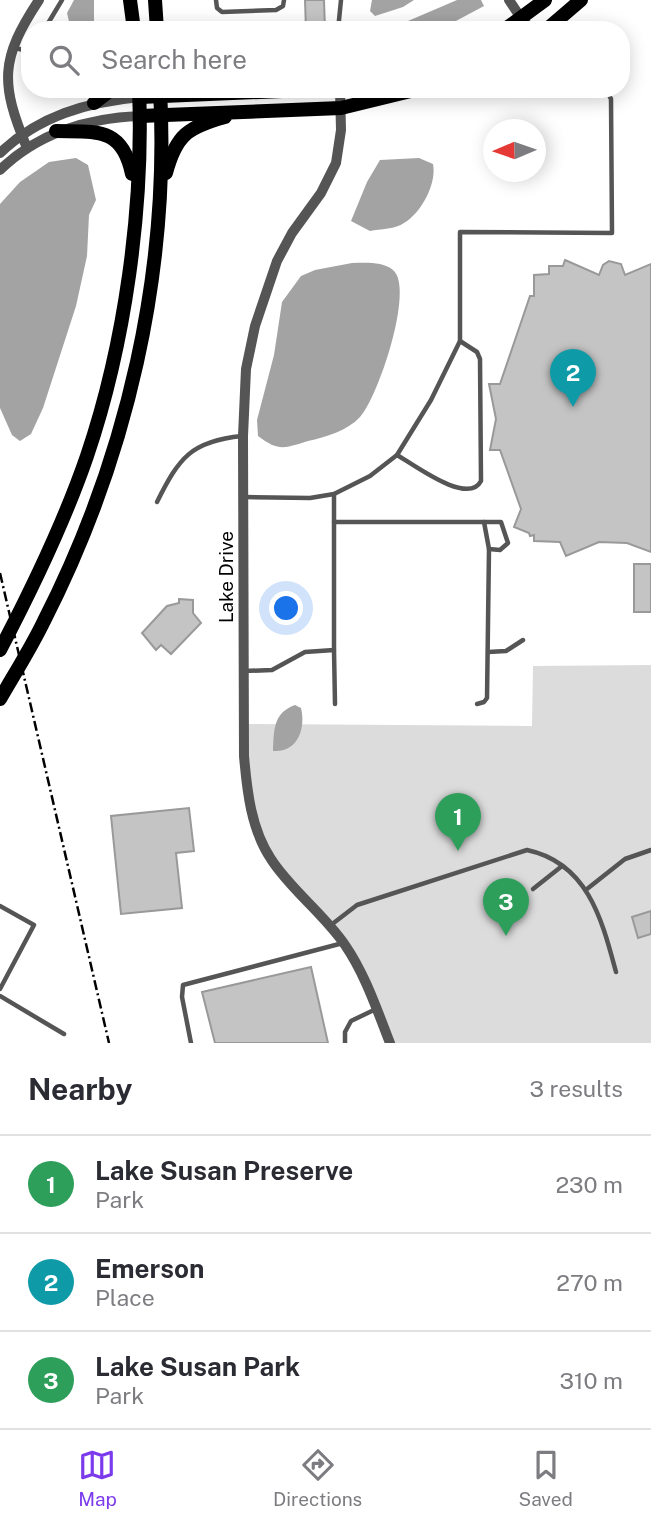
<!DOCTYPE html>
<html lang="en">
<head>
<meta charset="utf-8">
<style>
	:root { --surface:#fff; --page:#f2f2f3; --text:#2b2b33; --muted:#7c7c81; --line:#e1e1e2; --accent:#7c3aed }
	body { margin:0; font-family:"Public Sans",sans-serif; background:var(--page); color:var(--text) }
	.compass { position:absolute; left:483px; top:119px; width:63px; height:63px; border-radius:50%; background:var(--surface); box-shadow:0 4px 18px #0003; rotate:268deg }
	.you { position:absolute; left:287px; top:609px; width:24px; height:24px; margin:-18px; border:5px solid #fff; border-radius:50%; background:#1a73e8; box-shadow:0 0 0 10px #1a73e833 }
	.badge { display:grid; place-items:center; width:46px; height:46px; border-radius:50%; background:var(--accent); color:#fff; font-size:23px; font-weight:700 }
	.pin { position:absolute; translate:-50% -58px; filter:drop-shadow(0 2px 4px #0008) }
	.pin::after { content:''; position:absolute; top:37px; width:24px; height:21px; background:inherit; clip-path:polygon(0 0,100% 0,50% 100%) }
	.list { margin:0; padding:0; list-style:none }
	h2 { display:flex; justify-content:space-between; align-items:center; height:91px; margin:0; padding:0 28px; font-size:30px }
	h2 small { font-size:23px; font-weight:400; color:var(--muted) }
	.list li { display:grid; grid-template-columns:46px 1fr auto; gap:21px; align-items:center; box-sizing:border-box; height:98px; padding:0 28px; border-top:2px solid var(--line) }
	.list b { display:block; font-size:26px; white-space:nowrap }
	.list p { margin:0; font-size:23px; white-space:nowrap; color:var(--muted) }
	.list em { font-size:23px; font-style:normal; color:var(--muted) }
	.icon { flex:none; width:38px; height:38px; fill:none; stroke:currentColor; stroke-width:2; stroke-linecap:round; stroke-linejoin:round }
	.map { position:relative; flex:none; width:651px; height:1043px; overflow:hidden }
	.search { position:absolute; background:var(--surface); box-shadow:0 4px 18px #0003; left:21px; right:21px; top:21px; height:77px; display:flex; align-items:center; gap:18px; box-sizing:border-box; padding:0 24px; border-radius:28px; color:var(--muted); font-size:26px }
	.sheet { height:385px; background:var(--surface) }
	nav { display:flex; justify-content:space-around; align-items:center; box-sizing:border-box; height:98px; border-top:2px solid var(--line); background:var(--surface); font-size:19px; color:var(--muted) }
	nav a { display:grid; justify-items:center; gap:4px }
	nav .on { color:var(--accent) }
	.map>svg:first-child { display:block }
	.green { fill:#dcdcdc }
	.water { fill:#a3a3a3 }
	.building { fill:#c4c4c4; stroke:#999; stroke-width:2 }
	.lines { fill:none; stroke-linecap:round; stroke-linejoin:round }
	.service { stroke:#555; stroke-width:4.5 }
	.tertiary { stroke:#555; stroke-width:10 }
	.primary { stroke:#000; stroke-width:14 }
	.rail { stroke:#000; stroke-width:2.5; stroke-dasharray:10 3.5 2 3.5; stroke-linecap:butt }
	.labels { text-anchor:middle; stroke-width:5; stroke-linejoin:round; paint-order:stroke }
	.street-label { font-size:19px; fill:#000; stroke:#fff }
</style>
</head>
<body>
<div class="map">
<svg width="651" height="1043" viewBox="0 0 651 1043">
	<rect width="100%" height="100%" fill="#fff"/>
	<path class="green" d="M 651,665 L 651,1043 L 390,1043 L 355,960 L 272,861 L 247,791 L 244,724 L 532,726 L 533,666 Z"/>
	<g class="water">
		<path d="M 74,0 L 94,0 L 94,30 L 71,30 L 67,13 Z"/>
		<path d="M 372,0 L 414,0 L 403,7 L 375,16 L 370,11 Z"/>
		<path d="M 457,0 L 481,0 L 484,6 L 439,30 L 399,30 L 408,21 Z"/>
		<path d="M 76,158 L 88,165 L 96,200 L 89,215 L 87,256 L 76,306 L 43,408 L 31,434 L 20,441 L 12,435 L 0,408 L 0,204 L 20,182 L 49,162 Z"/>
		<path d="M 419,158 L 433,164 C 437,184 421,213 404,223 C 396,229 380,229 370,231 L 351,221 L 367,182 L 380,160 Z"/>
		<path d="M 352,263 C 365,263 382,261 393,270 C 415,288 378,398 360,417 C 347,431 326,437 308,441 C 285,448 279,452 258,436 L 257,420 L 274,355 L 282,302 L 301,276 L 315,270 Z"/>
		<path d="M 295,705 L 301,708 C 306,728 298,753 273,751 C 274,730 273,713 295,705 Z"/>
	</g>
	<g class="building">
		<path d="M 305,0 L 324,0 L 325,30 L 306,30 Z"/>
		<path d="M 565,260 L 599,275 L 603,265 L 609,261 L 621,264 L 625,275 L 651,264 L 651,552 L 627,543 L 599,542 L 566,556 L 560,542 L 534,541 L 534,535 L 530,536 L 529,533 L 514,527 L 521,509 L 500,450 L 490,450 L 496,419 L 489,384 L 500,384 L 530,296 L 534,296 L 534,275 L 549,274 L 549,266 L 563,266 Z"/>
		<rect x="634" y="564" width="17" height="48"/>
		<path d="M 179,599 L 193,600 L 193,613 L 201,623 L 171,654 L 161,645 L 156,650 L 142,633 L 167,606 L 179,603 Z"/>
		<path d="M 189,808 L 194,851 L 176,853 L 182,908 L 121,914 L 111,816 Z"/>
		<path d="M 651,911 L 651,934 L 638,938 L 632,917 Z"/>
		<path d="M 311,967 L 328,1043 L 215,1043 L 202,992 Z"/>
	</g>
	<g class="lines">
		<g class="service">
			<path d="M 216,0 L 217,8 L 222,12 L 276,10 L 283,6 L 284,0"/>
			<path d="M 44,30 L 62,0"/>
			<path d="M 338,30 L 341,0"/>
			<path d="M 15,48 L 28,51 L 30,49"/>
			<path d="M 397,455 C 413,464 468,506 481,481 L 480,359 L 477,352 L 460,341"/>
			<path d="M 244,497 L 310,498 L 334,494 L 370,476 L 397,455 L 431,400 L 460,341 L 460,232 L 612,233 L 611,99 L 606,89"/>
			<path d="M 157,502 C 179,458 191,441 242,436"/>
			<path d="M 334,522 L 501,522 L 508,543 L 500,550 L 489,549"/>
			<path d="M 334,650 L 335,704"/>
			<path d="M 488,652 L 506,651 L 523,640"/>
			<path d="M 244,671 L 272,670 L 305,652 L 334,650 L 334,494"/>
			<path d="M 477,704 L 484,702 L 487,698 L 489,549 L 484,522"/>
			<path d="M 533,889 L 562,866"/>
			<path d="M 587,889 L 625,859 L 651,850"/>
			<path d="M 0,906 L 34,925 L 0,989"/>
			<path d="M 331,925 L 357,905 L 527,850 C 588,863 602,920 616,972"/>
			<path d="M 0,996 L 64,1034"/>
			<path d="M 191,1043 L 182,997 L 183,985 L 343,943"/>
			<path d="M 345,1043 L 345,1032 L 351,1021 L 376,1009"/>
		</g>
		<g class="tertiary">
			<path d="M 509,0 L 521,18 L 532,30"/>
			<path d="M 340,89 L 341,130 L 336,163 L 321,193 L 292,233 L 277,261 L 255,326 L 246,369 L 243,436 L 244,756 C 247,791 251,829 271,859 C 290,889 324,914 345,945 C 365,974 377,1010 390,1043"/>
			<path d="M 27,148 C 0,83 0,59 39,0"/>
			<path d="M 0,153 C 39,116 87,102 140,97"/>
			<path d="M 0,170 C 38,133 87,118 140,116"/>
		</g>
		<g class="primary">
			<path d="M 130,0 L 134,30"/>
			<path d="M 155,0 L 157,30"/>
			<path d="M 504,30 L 545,0"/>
			<path d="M 546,30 L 581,0"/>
			<path d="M 140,97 L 328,89"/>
			<path d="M 94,103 L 112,89"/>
			<path d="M 140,116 L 341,108 L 419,89"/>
			<path d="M 56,131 C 97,132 122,127 132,174"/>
			<path d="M 166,173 C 176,135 188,127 225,117"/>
			<path d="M 0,650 C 33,587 64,523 87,456 C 125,344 144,207 139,89"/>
			<path d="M 0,699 C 15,673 31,648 44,621 C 127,458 170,272 160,89"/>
		</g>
		<path class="rail" d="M 0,573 L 109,1043"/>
	</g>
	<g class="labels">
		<g class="street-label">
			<text transform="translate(226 577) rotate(-90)" y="7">Lake Drive</text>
		</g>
	</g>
</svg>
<svg class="compass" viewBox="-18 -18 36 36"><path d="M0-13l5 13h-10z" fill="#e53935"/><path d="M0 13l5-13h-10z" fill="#7c7c81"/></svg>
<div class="you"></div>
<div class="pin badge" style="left:458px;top:851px;background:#2e9e5b">1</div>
<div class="pin badge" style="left:573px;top:407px;background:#0f9aa8">2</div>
<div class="pin badge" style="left:506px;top:936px;background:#2e9e5b">3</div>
<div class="search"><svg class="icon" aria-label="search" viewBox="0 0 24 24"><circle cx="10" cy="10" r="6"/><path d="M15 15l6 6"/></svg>Search here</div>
</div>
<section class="sheet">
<h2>Nearby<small>3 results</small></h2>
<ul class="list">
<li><span class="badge" style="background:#2e9e5b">1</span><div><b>Lake Susan Preserve</b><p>Park</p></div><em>230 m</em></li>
<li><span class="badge" style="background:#0f9aa8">2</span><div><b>Emerson</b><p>Place</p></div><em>270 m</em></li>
<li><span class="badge" style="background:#2e9e5b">3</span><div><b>Lake Susan Park</b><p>Park</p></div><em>310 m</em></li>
</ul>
</section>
<nav>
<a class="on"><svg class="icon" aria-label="map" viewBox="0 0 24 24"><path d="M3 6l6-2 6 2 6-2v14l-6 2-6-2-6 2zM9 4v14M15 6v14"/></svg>Map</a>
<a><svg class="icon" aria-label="directions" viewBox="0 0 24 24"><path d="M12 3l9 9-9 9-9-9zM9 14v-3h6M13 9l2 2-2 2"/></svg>Directions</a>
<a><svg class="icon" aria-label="saved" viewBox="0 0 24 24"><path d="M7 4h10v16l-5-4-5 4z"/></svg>Saved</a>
</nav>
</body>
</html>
